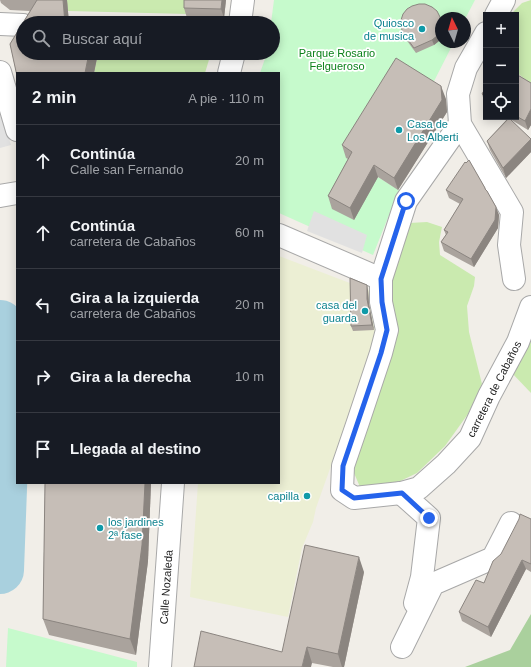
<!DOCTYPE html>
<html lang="es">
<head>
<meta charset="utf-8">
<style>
	:root { --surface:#171b24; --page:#242831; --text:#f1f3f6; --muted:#9ea1a6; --line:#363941 }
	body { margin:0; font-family:Arial,sans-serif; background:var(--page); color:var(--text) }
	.controls { position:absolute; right:12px; top:12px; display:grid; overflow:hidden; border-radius:0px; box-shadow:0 2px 10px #0003 }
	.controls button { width:36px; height:36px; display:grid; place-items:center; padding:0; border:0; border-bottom:1px solid var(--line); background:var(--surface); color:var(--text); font:20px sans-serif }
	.compass { position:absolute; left:435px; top:12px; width:36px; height:36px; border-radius:50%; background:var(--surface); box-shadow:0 2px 10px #0003; rotate:355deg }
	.stop { position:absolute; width:12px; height:12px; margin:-9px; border:3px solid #2563eb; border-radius:50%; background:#fff }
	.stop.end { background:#2563eb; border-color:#fff; box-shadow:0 1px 4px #0008 }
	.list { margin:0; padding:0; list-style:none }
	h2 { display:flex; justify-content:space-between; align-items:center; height:52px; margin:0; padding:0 16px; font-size:17px }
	h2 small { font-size:13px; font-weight:400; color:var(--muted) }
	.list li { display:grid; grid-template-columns:26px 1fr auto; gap:12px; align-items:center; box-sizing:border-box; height:72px; padding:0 16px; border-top:1px solid var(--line) }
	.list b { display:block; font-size:15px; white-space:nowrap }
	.list p { margin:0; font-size:13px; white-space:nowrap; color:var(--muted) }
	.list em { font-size:13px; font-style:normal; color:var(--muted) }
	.icon { flex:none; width:22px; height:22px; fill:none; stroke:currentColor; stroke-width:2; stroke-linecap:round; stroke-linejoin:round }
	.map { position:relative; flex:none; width:531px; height:667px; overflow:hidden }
	.search { position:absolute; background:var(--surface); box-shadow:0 2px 10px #0003; left:16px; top:16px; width:264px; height:44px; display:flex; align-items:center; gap:10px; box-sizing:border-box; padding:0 14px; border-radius:22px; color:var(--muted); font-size:15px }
	.panel { position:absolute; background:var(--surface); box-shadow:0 2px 10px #0003; left:16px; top:72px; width:264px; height:412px; border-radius:0px }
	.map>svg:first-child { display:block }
	.farmland { fill:#ecefd4 }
	.grass { fill:#caeaaf }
	.forest { fill:#aad09d }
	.park { fill:#c6facc }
	.parking { fill:#e1e1e1 }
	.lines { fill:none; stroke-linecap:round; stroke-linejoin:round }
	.river { stroke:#a9d0de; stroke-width:48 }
	.minor-casing { stroke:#a8a8a8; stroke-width:24 }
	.tertiary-casing { stroke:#a8a8a8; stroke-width:24 }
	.minor { stroke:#fff; stroke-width:22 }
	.tertiary { stroke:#fff; stroke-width:22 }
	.wall { fill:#aaa39d }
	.shaded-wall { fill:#8b8580 }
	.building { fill:#c6beb7; stroke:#8b8580 }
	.route { stroke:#2563eb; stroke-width:5 }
	.culture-dot { fill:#0f9aa8; stroke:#fff; stroke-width:1.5 }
	.labels { text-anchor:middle; stroke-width:3.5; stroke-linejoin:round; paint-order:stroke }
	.culture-label { font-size:11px; fill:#0d838f; stroke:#fff; text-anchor:end }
	.park-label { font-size:11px; fill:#0c811a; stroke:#fff }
	.street-label { font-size:11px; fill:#212121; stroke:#fff }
</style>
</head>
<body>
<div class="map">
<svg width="531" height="667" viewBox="0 0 531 667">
	<rect width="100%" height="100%" fill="#f1eee8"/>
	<path class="farmland" d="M 279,256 L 376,293 L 380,329 L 322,491 L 316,508 L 313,522 L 302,548 L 288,617 L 190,597 L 198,483 L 279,483 Z"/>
	<g class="grass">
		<path d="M 66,0 L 189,0 L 188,14 L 68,11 Z"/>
		<path d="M 531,0 L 531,84 L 516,72 L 516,15 L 510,15 L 522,3 Z"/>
		<path d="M 98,53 L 211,53 L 205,73 L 94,73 Z"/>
		<path d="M 427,222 L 442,227 L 439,242 L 440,255 L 475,277 L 474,286 L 467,306 L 469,332 L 482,384 L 468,414 L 445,446 L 417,473 L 390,486 L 360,487 L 354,473 L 354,461 L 389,277 L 409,223 Z"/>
		<path d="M 531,328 L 531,393 L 511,372 Z"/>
	</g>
	<path class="forest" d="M 531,614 L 531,667 L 465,667 L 510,650 Z"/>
	<g class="park">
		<path d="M 274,0 L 475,0 L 465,19 L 465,18 L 441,18 L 441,42 L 454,42 L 430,89 L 347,158 L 399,190 L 373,255 L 279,213 L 279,73 L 260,73 L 267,53 L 273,53 L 273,23 L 271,23 Z"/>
		<path d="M 8,628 L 137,662 L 137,667 L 6,667 Z"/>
	</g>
	<g class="parking">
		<path d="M 0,109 L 11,145 L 0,148 Z"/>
		<path d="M 314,211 L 367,235 L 362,253 L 307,231 Z"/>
	</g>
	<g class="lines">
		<path class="river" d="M 0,324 L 7,380 L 0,570"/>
		<g class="minor-casing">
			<g id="minor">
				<path d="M 496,15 L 504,0"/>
				<path d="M 0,24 L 23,25"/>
				<path d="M 486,33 L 466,68 L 458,94 L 460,124 L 512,212 L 509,245 L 514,279"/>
				<path d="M 0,72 L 17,130"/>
				<path d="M 460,124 L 406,201 L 381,279 L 381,302 L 387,330 L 381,353 L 358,422 L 343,466 L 342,490 L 354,498 L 401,493 L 419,488 L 446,464 L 470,438 L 489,396 L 518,342 L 531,307"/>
				<path d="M 279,235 L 381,279"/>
				<path d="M 401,493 L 429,518 L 422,577 L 415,603"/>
				<path d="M 402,647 L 433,584 L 493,558 L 511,523"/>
			</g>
		</g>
		<g class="tertiary-casing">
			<g id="tertiary">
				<path d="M 240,23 L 243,0"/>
				<path d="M 229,73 L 234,53"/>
				<path d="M 0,196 L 17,193"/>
				<path d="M 160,667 L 173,483"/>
			</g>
		</g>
		<use href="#minor" class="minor"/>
		<use href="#tertiary" class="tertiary"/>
	</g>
	<g class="wall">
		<path d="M 0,0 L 67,0 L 69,23 L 23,23 L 23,53 L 98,53 L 94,73 L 17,73 L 17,76 L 10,44 L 30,11 L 10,10 L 1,3 Z"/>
		<path d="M 226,0 L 224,18 L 187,18 L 184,8 Z"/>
		<path d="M 440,17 L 441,20 L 441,37 L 439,41 L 434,45 L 416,53 L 405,38 L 401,27 Z"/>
		<path d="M 516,74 L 531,83 L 531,125 L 528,130 L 510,119 L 531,140 L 531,152 L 506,178 L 490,150 L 487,141 L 508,118 L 507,117 L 516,117 Z"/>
		<path d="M 486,87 L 486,104 L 485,104 L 482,94 Z"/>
		<path d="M 446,99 L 447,112 L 398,190 L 378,177 L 354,220 L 332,209 L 328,196 L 348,159 L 346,158 L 342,145 Z"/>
		<path d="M 446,190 L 486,190 L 499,215 L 498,228 L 474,267 L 444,251 L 441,242 L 446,235 L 444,230 L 460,204 L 449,198 Z"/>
		<path d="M 368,290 L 369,304 L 374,330 L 353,331 L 351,326 Z"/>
		<path d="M 45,483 L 151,483 L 148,561 L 136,655 L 49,635 L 43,619 Z"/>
		<path d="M 531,519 L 531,572 L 526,569 L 491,637 L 462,621 L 459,612 L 484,583 L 501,554 Z"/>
		<path d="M 364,572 L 344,667 L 333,667 L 312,663 L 282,652 Z"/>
	</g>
	<g class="shaded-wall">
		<path d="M 63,0 L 67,0 L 69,23 L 65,23 Z"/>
		<path d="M 222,0 L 226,0 L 224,18 L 221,9 Z"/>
		<path d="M 441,24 L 441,37 L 439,41 L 434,45 L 432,40 Z"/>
		<path d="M 89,53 L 98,53 L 94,73 L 85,73 Z"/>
		<path d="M 441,86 L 446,99 L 447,112 L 398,190 L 394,178 Z"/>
		<path d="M 531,109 L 531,125 L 528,130 L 525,121 Z"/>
		<path d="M 531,139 L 531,152 L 506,178 L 503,168 Z"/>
		<path d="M 374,165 L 378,177 L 354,220 L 350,208 Z"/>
		<path d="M 496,207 L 499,215 L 498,228 L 474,267 L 471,259 Z"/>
		<path d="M 367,285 L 368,290 L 369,304 L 374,330 L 372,325 L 367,299 Z"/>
		<path d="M 145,483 L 151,483 L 148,561 L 136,655 L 130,639 Z"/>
		<path d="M 359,557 L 364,572 L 344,667 L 342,667 L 338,654 Z"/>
		<path d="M 522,560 L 526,569 L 491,637 L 488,627 Z"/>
		<path d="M 307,647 L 312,663 L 311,667 L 302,667 Z"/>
	</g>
	<g class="building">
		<path d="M 37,0 L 63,0 L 65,23 L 23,23 L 23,53 L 89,53 L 85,73 L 17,73 L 17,76 L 10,44 Z"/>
		<path d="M 184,0 L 222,0 L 221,9 L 184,8 Z"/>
		<path d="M 419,4 L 425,4 L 432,7 L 437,11 L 440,17 L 441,24 L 440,30 L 437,36 L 432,40 L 414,48 L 403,33 L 401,27 L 401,20 L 403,14 L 407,9 L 412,6 Z"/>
		<path d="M 396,58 L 441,86 L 442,100 L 394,178 L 374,165 L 350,208 L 328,196 L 352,152 L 342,145 Z"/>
		<path d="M 516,74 L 531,83 L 531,109 L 525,121 L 516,116 Z"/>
		<path d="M 486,87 L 486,97 L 482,94 Z"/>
		<path d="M 509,118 L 531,139 L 503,168 L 487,141 Z"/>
		<path d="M 469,160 L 485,188 L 485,189 L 487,191 L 496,207 L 495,220 L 471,259 L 441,242 L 448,232 L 444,230 L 463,199 L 446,190 L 465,162 L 466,163 Z"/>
		<path d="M 350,278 L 367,285 L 367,299 L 372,325 L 351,326 Z"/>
		<path d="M 45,483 L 145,483 L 142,545 L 130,639 L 43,619 Z"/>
		<path d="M 520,514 L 531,519 L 531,564 L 522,560 L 488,627 L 459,612 L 476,580 L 484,583 L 493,561 L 501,554 L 519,519 Z"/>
		<path d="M 305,545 L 359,557 L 338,654 L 307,647 L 302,667 L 194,667 L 201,631 L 282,652 Z"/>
	</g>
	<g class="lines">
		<path class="route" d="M 406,201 L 381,279 L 382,302 L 387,330 L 381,353 L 367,395 L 343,466 L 342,490 L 354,498 L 402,493 L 429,518"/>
	</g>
	<g class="culture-dot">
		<circle cx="422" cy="29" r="4"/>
		<circle cx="399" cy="130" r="4"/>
		<circle cx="365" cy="311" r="4"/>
		<circle cx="307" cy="496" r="4"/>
		<circle cx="100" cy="528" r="4"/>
	</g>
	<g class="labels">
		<g class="culture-label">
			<text x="414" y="27">Quiosco<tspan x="414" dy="13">de musica</tspan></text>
			<text x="407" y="128" text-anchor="start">Casa de<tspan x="407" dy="13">Los Alberti</tspan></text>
			<text x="357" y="309">casa del<tspan x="357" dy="13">guarda</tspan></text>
			<text x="299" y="500">capilla</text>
			<text x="108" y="526" text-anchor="start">los jardines<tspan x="108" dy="13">2ª fase</tspan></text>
		</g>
		<g class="park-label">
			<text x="337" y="57">Parque Rosario<tspan x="337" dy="13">Felgueroso</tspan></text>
		</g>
		<g class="street-label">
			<text transform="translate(494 389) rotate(-63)" y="4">carretera de Cabaños</text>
			<text transform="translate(166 587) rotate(-86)" y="4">Calle Nozaleda</text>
		</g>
	</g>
</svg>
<div class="controls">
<button>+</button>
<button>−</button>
<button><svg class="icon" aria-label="locate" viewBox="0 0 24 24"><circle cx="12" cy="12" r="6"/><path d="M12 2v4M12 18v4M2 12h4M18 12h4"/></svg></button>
</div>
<svg class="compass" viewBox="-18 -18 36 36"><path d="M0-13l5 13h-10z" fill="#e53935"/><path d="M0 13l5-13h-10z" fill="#9ea1a6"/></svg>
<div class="stop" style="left:406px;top:201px"></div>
<div class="stop end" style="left:429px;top:518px"></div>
<div class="search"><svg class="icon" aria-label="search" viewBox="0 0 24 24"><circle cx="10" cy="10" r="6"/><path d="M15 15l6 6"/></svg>Buscar aquí</div>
<section class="panel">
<h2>2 min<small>A pie · 110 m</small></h2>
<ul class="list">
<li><svg class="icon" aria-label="ahead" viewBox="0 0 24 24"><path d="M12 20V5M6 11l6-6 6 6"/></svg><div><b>Continúa</b><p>Calle san Fernando</p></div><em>20 m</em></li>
<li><svg class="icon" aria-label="ahead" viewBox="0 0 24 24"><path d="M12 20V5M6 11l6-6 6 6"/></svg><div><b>Continúa</b><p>carretera de Cabaños</p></div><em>60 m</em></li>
<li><svg class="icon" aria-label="left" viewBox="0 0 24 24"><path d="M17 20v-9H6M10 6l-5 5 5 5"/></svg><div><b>Gira a la izquierda</b><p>carretera de Cabaños</p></div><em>20 m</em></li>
<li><svg class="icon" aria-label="right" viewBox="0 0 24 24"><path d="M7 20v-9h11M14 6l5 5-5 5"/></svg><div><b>Gira a la derecha</b></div><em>10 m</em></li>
<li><svg class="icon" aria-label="arrive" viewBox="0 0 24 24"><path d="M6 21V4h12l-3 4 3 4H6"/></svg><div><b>Llegada al destino</b></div></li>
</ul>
</section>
</div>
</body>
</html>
